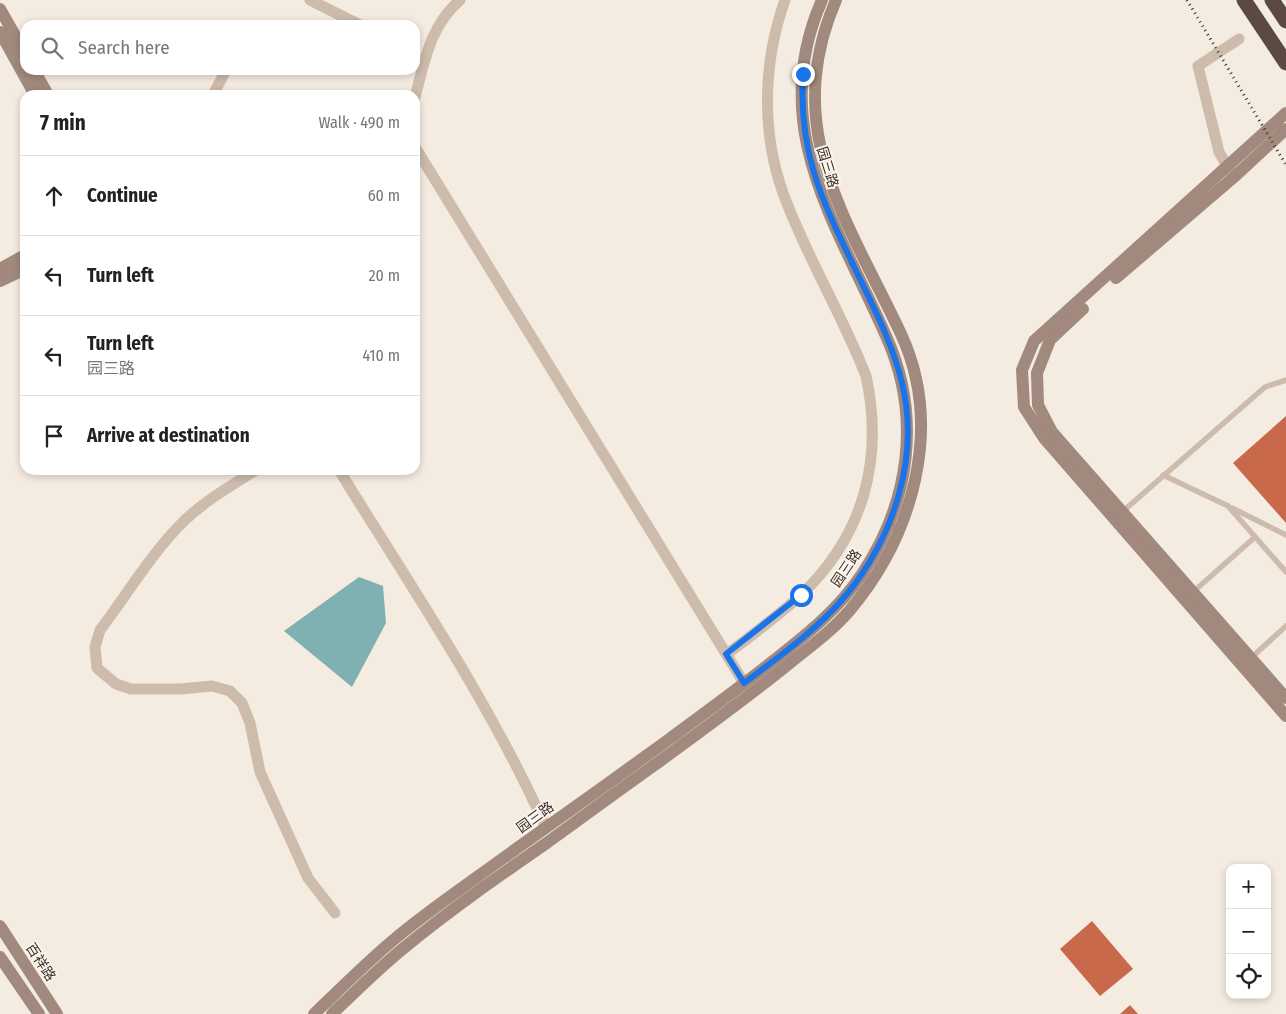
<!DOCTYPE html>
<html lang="en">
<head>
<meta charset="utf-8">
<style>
	:root { --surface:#fff; --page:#f2f2f2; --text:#222; --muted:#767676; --line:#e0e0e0 }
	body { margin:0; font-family:"Fira Sans Condensed","Noto Sans SC",sans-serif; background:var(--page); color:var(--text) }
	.controls { position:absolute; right:15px; bottom:15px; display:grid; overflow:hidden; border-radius:10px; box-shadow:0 2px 8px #0003 }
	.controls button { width:45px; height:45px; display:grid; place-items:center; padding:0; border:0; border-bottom:1px solid var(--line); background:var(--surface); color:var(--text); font:25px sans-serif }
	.stop { position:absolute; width:15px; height:15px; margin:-11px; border:4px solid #1a73e8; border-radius:50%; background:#fff }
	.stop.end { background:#1a73e8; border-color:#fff; box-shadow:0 1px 5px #0008 }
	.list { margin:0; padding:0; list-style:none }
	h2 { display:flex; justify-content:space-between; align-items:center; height:65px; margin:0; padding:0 20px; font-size:21px }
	h2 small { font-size:16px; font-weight:400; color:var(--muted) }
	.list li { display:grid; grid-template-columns:32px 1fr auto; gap:15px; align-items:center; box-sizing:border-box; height:80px; padding:0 20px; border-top:1px solid var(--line) }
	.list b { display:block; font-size:19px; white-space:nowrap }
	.list p { margin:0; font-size:16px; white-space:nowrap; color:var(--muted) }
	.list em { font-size:16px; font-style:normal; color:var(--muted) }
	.icon { flex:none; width:28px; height:28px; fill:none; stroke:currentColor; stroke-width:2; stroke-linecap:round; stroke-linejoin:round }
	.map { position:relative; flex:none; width:1286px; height:1014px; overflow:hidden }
	.search { position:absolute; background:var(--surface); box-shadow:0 2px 8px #0003; left:20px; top:20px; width:400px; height:55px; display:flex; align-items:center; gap:12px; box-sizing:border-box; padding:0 18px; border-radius:15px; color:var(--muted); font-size:19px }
	.panel { position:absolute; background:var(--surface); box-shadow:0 2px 8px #0003; left:20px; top:90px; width:400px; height:385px; border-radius:15px }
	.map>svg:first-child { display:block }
	.water { fill:#7fb0b2 }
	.building { fill:#c8694b }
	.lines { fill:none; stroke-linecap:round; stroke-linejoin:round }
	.lane { stroke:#cdbbac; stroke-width:5.5 }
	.street { stroke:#cdbbac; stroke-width:11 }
	.secondary { stroke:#a18a7d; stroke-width:12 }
	.highway { stroke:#5c4a42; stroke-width:15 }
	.rail { stroke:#3b302b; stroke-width:3; stroke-dasharray:1 4; stroke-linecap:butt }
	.route { stroke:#1a73e8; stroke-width:6 }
	.labels { text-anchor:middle; stroke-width:4; stroke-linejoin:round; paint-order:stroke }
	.street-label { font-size:14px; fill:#3b302b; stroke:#fbf5ee }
</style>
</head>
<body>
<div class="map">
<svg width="1286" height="1014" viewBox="0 0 1286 1014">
	<rect width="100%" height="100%" fill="#f4ebe1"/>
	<path class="water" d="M 359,577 L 383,586 L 386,623 L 352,687 L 284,631 Z"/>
	<g class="building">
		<path d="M 1286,416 L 1286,523 L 1233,463 Z"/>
		<path d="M 1092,921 L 1133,969 L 1100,996 L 1060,949 Z"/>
		<path d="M 1130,1005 L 1138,1014 L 1120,1014 Z"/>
	</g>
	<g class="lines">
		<g class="lane">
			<path d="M 1163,475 L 1228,506 L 1286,572"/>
			<path d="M 1232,508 L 1286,535"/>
			<path d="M 1122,512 L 1265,387 L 1286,380"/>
			<path d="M 1193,592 L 1255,537"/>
			<path d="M 1251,658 L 1286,626"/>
		</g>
		<g class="street">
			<path d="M 310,0 L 360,25"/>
			<path d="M 213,95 L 226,70"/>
			<path d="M 415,97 C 425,60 430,26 460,0"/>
			<path d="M 415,147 L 744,683"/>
			<path d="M 1232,174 L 1219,152 L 1198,66 L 1239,39"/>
			<path d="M 256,470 C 229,487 201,503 179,526 C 149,557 126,596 100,630 L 95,647 L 97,668 L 116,684 L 131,689 L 181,689 L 212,686 L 230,691 L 242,703 L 250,723 L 260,772 L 308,878 L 335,913"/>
			<path d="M 339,470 C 411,587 490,702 546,828"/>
			<path d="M 727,654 C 752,635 778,616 801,595 C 864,535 884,459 866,376 C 842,314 806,256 783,193 C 761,131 763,62 785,0"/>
		</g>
		<g class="secondary">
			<path d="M 0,9 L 25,53"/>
			<path d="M 0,32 L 35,95"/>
			<path d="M 34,70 L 48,95"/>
			<path d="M 1286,113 L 1034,341 L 1022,370 L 1024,407 L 1044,438 L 1286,716"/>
			<path d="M 0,269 L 25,255"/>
			<path d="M 1116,278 L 1234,177 L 1286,129"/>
			<path d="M 0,281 L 25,269"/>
			<path d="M 1083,309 L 1050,340 L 1037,373 L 1038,405 L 1052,432 L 1286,698"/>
			<path d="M 0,926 L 57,1014"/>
			<path d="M 0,957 L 39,1014"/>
			<path d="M 314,1014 C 339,990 364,965 391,942 C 426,912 465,886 502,859 C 557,820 613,780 668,740 C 703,714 739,688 773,661 C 806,635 839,609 862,574 C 910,502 922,416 886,336 C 837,224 766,127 822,0"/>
			<path d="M 332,1014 C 356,991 379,968 405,947 C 450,910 499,876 548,842 C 585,815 622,788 660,761 C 704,729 748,697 791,662 C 811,646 833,630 850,610 C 913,535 944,427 901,334 C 847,219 780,130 836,0"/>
		</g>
		<g class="highway">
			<path d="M 1244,0 L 1286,63"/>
			<path d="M 1272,0 L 1286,21"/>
		</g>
		<path class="rail" d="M 1187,0 L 1286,165"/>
	</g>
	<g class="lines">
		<path class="route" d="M 801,595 L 726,654 L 744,683 C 780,656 818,629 847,594 C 894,536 920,457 902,383 C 893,345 875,310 858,275 C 824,204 798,156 803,74"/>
	</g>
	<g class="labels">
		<g class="street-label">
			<text transform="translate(828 167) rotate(73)" y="5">园三路</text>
			<text transform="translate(846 568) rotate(-56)" y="5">园三路</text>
			<text transform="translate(535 817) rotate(-36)" y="5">园三路</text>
			<text transform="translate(41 962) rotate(57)" y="5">百祥路</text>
		</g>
	</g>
</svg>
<div class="controls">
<button>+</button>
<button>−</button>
<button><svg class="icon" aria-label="locate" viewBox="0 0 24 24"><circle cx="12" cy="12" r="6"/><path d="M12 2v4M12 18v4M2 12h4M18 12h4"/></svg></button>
</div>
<div class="stop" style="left:801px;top:595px"></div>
<div class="stop end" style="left:803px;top:74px"></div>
<div class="search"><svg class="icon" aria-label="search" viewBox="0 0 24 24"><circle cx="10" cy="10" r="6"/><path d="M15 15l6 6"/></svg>Search here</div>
<section class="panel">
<h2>7 min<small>Walk · 490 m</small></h2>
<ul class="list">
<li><svg class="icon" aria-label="ahead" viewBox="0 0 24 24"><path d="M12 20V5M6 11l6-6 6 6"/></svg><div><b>Continue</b></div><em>60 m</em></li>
<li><svg class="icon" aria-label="left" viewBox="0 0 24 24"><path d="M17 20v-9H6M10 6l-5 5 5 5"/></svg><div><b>Turn left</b></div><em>20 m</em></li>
<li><svg class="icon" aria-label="left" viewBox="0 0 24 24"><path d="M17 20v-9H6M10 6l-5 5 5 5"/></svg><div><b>Turn left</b><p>园三路</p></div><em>410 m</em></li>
<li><svg class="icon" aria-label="arrive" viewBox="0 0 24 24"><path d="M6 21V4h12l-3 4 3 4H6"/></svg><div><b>Arrive at destination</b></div></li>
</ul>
</section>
</div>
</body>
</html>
